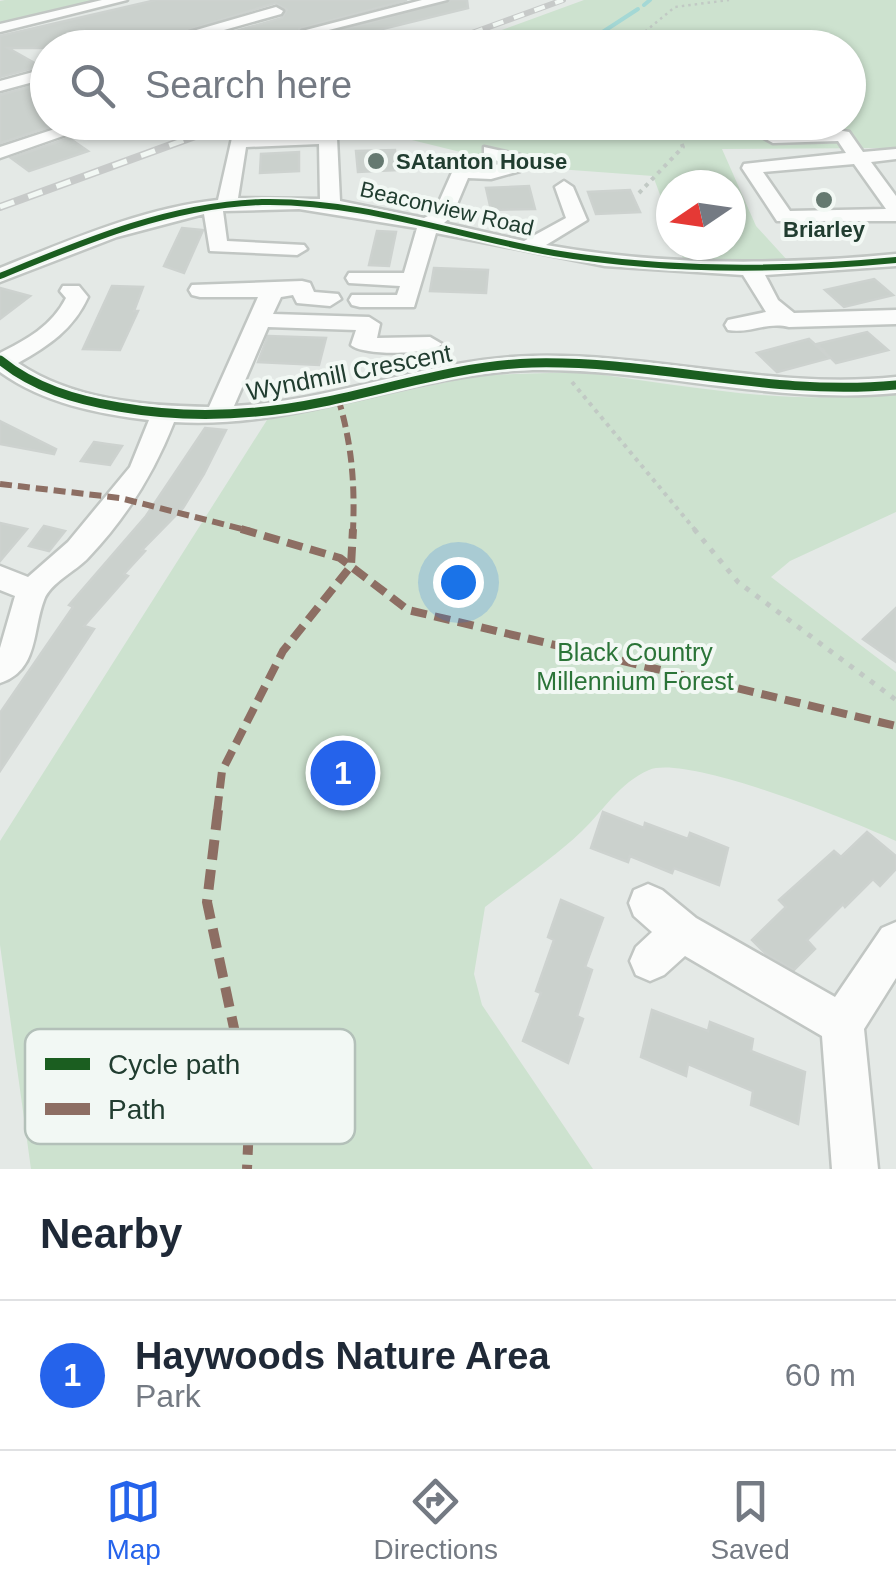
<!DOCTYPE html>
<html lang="en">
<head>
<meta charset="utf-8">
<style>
	:root { --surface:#fff; --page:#f2f2f3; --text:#1f2937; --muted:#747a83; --line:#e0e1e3; --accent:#2563eb }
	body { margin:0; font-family:Helvetica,sans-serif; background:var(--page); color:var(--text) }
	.compass { position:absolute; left:656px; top:170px; width:90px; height:90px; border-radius:50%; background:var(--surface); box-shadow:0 2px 8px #0004; rotate:257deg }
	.you { position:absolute; left:458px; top:582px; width:35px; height:35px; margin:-25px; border:8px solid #fff; border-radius:50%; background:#1a73e8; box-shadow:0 0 0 15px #1a73e833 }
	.badge { display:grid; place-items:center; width:65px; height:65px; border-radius:50%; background:var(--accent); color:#fff; font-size:32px; font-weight:700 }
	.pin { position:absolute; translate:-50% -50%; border:5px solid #fff; box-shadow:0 2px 10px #0006 }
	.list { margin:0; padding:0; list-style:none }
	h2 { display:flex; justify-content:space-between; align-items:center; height:130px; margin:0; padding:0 40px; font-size:42px }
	h2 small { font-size:32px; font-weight:400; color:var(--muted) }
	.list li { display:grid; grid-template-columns:65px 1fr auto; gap:30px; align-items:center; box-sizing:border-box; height:150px; padding:0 40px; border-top:2px solid var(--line) }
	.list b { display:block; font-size:38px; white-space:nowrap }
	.list p { margin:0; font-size:32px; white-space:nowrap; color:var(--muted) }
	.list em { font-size:32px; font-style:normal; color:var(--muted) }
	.icon { flex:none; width:55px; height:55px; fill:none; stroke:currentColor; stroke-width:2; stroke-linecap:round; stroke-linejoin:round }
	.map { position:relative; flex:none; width:896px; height:1169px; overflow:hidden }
	.search { position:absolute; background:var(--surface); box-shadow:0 2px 8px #0004; left:30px; right:30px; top:30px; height:110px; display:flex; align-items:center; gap:25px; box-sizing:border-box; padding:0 35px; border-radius:55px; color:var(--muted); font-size:38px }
	.sheet { height:280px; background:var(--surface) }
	nav { display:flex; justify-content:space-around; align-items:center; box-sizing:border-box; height:140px; border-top:2px solid var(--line); background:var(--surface); font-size:28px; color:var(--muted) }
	nav a { display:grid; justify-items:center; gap:5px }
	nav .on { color:var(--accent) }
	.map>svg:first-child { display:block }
	.green { fill:#cde2cf }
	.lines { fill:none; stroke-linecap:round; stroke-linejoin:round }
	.stream { stroke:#a4d8d5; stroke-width:4 }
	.building { fill:#cbd1cd; stroke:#cdd2cf; stroke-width:2.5 }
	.minor-casing { stroke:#c1c6c3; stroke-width:5 }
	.path-far2 { stroke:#c1c9c4; stroke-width:2.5; stroke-dasharray:2.5 4; stroke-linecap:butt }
	.path-far1 { stroke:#c1c9c4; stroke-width:4; stroke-dasharray:4 5; stroke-linecap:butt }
	.path { stroke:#c1c9c4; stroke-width:5; stroke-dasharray:5 8; stroke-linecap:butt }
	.minor { fill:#fbfcfb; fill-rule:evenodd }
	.rail-far1-casing { stroke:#c7cac9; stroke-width:6 }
	.rail-casing { stroke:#c7cac9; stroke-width:8 }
	.rail-far1 { stroke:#f2f8f4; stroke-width:4; stroke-dasharray:11; stroke-linecap:butt }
	.rail { stroke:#f2f8f4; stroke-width:5; stroke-dasharray:15; stroke-linecap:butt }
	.quiet-far2 { stroke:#8d6e63; stroke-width:6; stroke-dasharray:12 6; stroke-linecap:butt }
	.quiet-far1 { stroke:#8d6e63; stroke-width:8; stroke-dasharray:16 8; stroke-linecap:butt }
	.quiet { stroke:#8d6e63; stroke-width:10; stroke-dasharray:20 10; stroke-linecap:butt }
	.cycleway-far1-casing { stroke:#f2f8f4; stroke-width:10 }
	.cycleway-casing { stroke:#f2f8f4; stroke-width:14 }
	.cycleway-far1 { stroke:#1b5e20; stroke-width:6 }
	.cycleway { stroke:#1b5e20; stroke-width:9 }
	.poi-dot { fill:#657970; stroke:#f2f8f4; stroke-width:4 }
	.labels { text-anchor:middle; stroke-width:8; stroke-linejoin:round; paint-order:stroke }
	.far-poi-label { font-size:22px; font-weight:bold; fill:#213d30; stroke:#f2f8f4; text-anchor:start }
	.far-street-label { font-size:22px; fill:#213d30; stroke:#f2f8f4 }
	.street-label { font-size:25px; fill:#213d30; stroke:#f2f8f4 }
	.park-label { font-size:25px; fill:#2b7438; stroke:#f2f8f4 }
	.key { fill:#f2f8f4; stroke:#b3c0b9; stroke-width:2.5 }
	.key-label { font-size:28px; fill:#213d30 }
</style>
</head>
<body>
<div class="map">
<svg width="896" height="1169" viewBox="0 0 896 1169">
	<rect width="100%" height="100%" fill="#e4e9e6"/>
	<g class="green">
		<path d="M 5,0 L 104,0 L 0,25 L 0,1 Z"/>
		<path d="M 584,0 L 896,0 L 896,148 L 722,149 L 756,226 L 788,261 L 683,259 L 679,245 L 731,245 L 731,185 L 671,185 L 671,224 L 653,176 L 517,166 L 343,123 L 848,122 L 848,48 L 455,47 Z"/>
		<path d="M 581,372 C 685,385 792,408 896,392 L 896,512 L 790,561 L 771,577 L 896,672 L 896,841 C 855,822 687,754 649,770 C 619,783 604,810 582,831 C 553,859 517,882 485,907 L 474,974 L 482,1005 L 593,1169 L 31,1169 L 0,945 L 0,841 L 267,420 L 481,375 Z"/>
	</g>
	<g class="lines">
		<g class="stream">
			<path d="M 644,5 L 650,0"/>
			<path d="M 578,48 L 638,9"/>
		</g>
	</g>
	<g class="building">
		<path d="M 156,0 L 407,0 L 299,29 L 300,34 L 310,39 L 451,0 L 467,0 L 468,8 L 358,35 L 380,48 L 273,48 L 244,33 L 196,48 L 176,48 L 282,18 L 287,10 L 275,3 L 131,48 L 8,48 L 40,66 L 0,77 L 0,36 Z"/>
		<path d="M 48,82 L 48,123 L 52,126 L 0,143 L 0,95 Z"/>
		<path d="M 69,138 L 88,151 L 29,171 L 11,158 Z"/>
		<path d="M 395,150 L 397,170 L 358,172 L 356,151 Z"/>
		<path d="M 299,152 L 299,171 L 260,173 L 261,154 Z"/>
		<path d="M 529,186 L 535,209 L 491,210 L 486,188 Z"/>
		<path d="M 630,190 L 640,212 L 596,214 L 588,192 Z"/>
		<path d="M 182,228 L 203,230 L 184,273 L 164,266 Z"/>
		<path d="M 377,231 L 396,232 L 389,266 L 369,265 Z"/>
		<path d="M 434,268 L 488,270 L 486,293 L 430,291 Z"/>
		<path d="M 874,279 L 893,295 L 844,307 L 825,290 Z"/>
		<path d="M 112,286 L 143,287 L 134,311 L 138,311 L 120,350 L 83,349 Z"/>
		<path d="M 0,288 L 30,296 L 0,319 Z"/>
		<path d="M 867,332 L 888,350 L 836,363 L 817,344 Z"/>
		<path d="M 268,336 L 326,338 L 319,365 L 258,362 Z"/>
		<path d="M 809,339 L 830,358 L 777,372 L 757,353 Z"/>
		<path d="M 0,421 L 56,449 L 54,454 L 0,444 Z"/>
		<path d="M 205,428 L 226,430 L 204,474 L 183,508 L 142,550 L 145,551 L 124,574 L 128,576 L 84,626 L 94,629 L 0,771 L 0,713 L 73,607 L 69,605 L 146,516 Z"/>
		<path d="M 94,442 L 107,444 L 122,446 L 110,465 L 81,461 Z"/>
		<path d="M 0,523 L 27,529 L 0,561 Z"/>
		<path d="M 44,526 L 65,531 L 49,551 L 29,546 Z"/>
		<path d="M 896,608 L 896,662 L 863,639 Z"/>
		<path d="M 603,812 L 644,828 L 645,823 L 688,839 L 690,833 L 728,848 L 719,885 L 674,868 L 672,873 L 630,856 L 628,862 L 591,848 Z"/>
		<path d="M 867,832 L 896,856 L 896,869 L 880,886 L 873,879 L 845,907 L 843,904 L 807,940 L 815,949 L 794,970 L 766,954 L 752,940 L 786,907 L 779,900 L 834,851 L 841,857 Z"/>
		<path d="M 561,900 L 603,918 L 585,967 L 592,970 L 577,1016 L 583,1019 L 568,1063 L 523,1041 L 541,993 L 536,991 L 554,940 L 548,937 Z"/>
		<path d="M 652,1010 L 708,1031 L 710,1022 L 753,1039 L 751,1051 L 805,1072 L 798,1124 L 751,1105 L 753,1091 L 688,1064 L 686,1076 L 641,1057 Z"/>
	</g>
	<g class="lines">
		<g class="minor-casing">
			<g id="minor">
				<path d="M 102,0 L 127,0 L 0,32 L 0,24 Z"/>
				<path d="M 422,0 L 447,0 L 309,35 L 302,31 Z"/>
				<path d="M 276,7 L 283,11 L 281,14 L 160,48 L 134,48 Z"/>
				<path d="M 48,68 L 48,78 L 0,91 L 0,81 Z"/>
				<path d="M 76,122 L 103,122 L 0,158 L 0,147 Z"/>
				<path d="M 843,131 L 849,132 L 863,152 L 896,149 L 896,159 L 871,162 L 896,196 L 896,221 L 777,221 L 742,168 L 744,164 L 846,153 L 838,141 L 773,143 L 764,138 L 773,133 ZM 854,164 L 886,209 L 790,211 L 763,172 Z"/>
				<path d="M 328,133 L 337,138 L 340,201 L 424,218 L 434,213 L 454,168 L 504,164 L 484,155 L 484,147 L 520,155 L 520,171 L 491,179 L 468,178 L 452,216 L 444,223 L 524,241 L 566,218 L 555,187 L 564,181 L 573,187 L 587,220 L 546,245 C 662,266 780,265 896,254 L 896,266 L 765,275 L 778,300 L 794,313 L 896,310 L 896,324 L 789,327 C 768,321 749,334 728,330 L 725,325 L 728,320 L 766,312 L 743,275 L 605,266 L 436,233 L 414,307 L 360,307 L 352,305 L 349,300 L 352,295 L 397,295 L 400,286 L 349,283 L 346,278 L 349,273 L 404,273 L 417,228 L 299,209 L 223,211 L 227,241 L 304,245 L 307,249 L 297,255 L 210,251 L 204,214 L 117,237 L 0,282 L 0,268 C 70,240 143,208 218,200 L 232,138 ZM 319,144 L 320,199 L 238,198 L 246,147 Z"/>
				<path d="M 302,281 L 310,283 L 314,292 L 338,294 L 341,299 L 330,306 L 297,303 L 293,295 L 281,297 L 273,314 L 369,317 L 380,324 L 377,338 L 430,337 L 442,344 C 430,355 363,356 351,345 L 356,330 L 268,327 L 234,406 C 336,401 431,358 533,356 C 655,353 773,390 896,377 L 896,393 C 773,405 656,368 533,370 C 411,373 298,430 174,422 C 154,473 127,517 88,558 C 76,571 50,583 44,600 C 32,631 39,670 0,683 L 0,648 L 15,596 L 0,590 L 0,566 L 28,577 L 68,542 L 130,467 L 149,420 C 98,414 43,403 0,372 L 0,353 C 26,340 52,326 66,298 L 60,291 L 63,286 L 79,286 L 88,297 C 73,330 48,346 18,363 C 73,400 144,406 209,407 L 258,297 L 200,297 L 192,295 L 189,290 L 192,285 Z"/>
				<path d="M 648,884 L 662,890 L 696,918 L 835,997 L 882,928 L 896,922 L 896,978 L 864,1029 L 878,1169 L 832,1169 L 822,1036 L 685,956 L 664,975 L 650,981 L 636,975 L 630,961 L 636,947 L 652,932 L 634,916 L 629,903 L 634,890 Z"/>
			</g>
		</g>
		<g class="path-far2">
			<path d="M 625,48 L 675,7 L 729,0"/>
			<path d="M 710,122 L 758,129"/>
			<path d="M 679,137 L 677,131 L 683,122"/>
		</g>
		<g class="path-far1">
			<path d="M 639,193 L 683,147 L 678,135"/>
			<path d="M 572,382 L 696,531"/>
		</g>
		<path class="path" d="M 694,529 L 738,582 L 896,700"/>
		<use href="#minor" class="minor"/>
		<g class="rail-far1-casing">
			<g id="rail-far1">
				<path d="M 431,48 L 563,0"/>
				<path d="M 191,137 L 233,122"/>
			</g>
		</g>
		<g class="rail-casing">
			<path id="rail" d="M 0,207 L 198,135"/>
		</g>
		<use href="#rail-far1" class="rail-far1"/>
		<use href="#rail" class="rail"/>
		<g class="quiet-far2">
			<path d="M 338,398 C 352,444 355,484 353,531"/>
			<path d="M 0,484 L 120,498 L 250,531"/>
		</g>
		<g class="quiet-far1">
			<path d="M 241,529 L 340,558 L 408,610 L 896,726"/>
			<path d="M 217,812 L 222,771 L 283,651 L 351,566 L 353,529"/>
		</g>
		<path class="quiet" d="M 218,810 L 207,902 L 250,1103 L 247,1169"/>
		<g class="cycleway-far1-casing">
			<path id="cycleway-far1" d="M 0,276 C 85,241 170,205 262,202 C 362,200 457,236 554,253 C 668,272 782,271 896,260"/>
		</g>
		<g class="cycleway-casing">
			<path id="cycleway" d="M 0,360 C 34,388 76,400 119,407 C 187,419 255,416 323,402 C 392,388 461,365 532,363 C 656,360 771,397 896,385"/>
		</g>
		<use href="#cycleway-far1" class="cycleway-far1"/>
		<use href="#cycleway" class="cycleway"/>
	</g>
	<g class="poi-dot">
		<circle cx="376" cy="161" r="10"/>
		<circle cx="824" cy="200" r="10"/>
	</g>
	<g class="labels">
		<g class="far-poi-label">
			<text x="396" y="169">SAtanton House</text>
			<text x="824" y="237" text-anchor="middle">Briarley</text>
		</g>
		<g class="far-street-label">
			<text transform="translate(447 208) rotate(13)" y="8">Beaconview Road</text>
		</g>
		<g class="street-label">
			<text transform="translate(349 372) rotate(-11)" y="9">Wyndmill Crescent</text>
		</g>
		<g class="park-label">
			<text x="635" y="661">Black Country<tspan x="635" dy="29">Millennium Forest</tspan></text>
		</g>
	</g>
	<rect x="25" y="1029" width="330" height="115" rx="15" class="key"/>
	<rect x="45" y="1058" width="45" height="12" fill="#1b5e20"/>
	<rect x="45" y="1103" width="45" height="12" fill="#8d6e63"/>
	<g class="key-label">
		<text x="108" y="1074">Cycle path</text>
		<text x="108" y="1119">Path</text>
	</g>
</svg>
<svg class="compass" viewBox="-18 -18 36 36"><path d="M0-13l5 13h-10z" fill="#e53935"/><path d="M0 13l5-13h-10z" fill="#747a83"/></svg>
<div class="you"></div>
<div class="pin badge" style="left:343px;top:773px">1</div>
<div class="search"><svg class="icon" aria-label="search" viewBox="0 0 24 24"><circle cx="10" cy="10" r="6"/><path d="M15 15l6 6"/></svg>Search here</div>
</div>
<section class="sheet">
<h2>Nearby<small></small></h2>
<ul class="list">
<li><span class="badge">1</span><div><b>Haywoods Nature Area</b><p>Park</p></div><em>60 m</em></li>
</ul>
</section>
<nav>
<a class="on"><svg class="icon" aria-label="map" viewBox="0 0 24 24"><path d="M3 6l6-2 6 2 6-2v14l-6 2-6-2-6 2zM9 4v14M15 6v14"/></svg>Map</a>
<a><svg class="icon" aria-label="directions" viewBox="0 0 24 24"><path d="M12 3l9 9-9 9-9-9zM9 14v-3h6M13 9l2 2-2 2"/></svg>Directions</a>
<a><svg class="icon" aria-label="saved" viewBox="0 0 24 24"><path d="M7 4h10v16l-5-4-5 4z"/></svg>Saved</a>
</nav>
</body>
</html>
